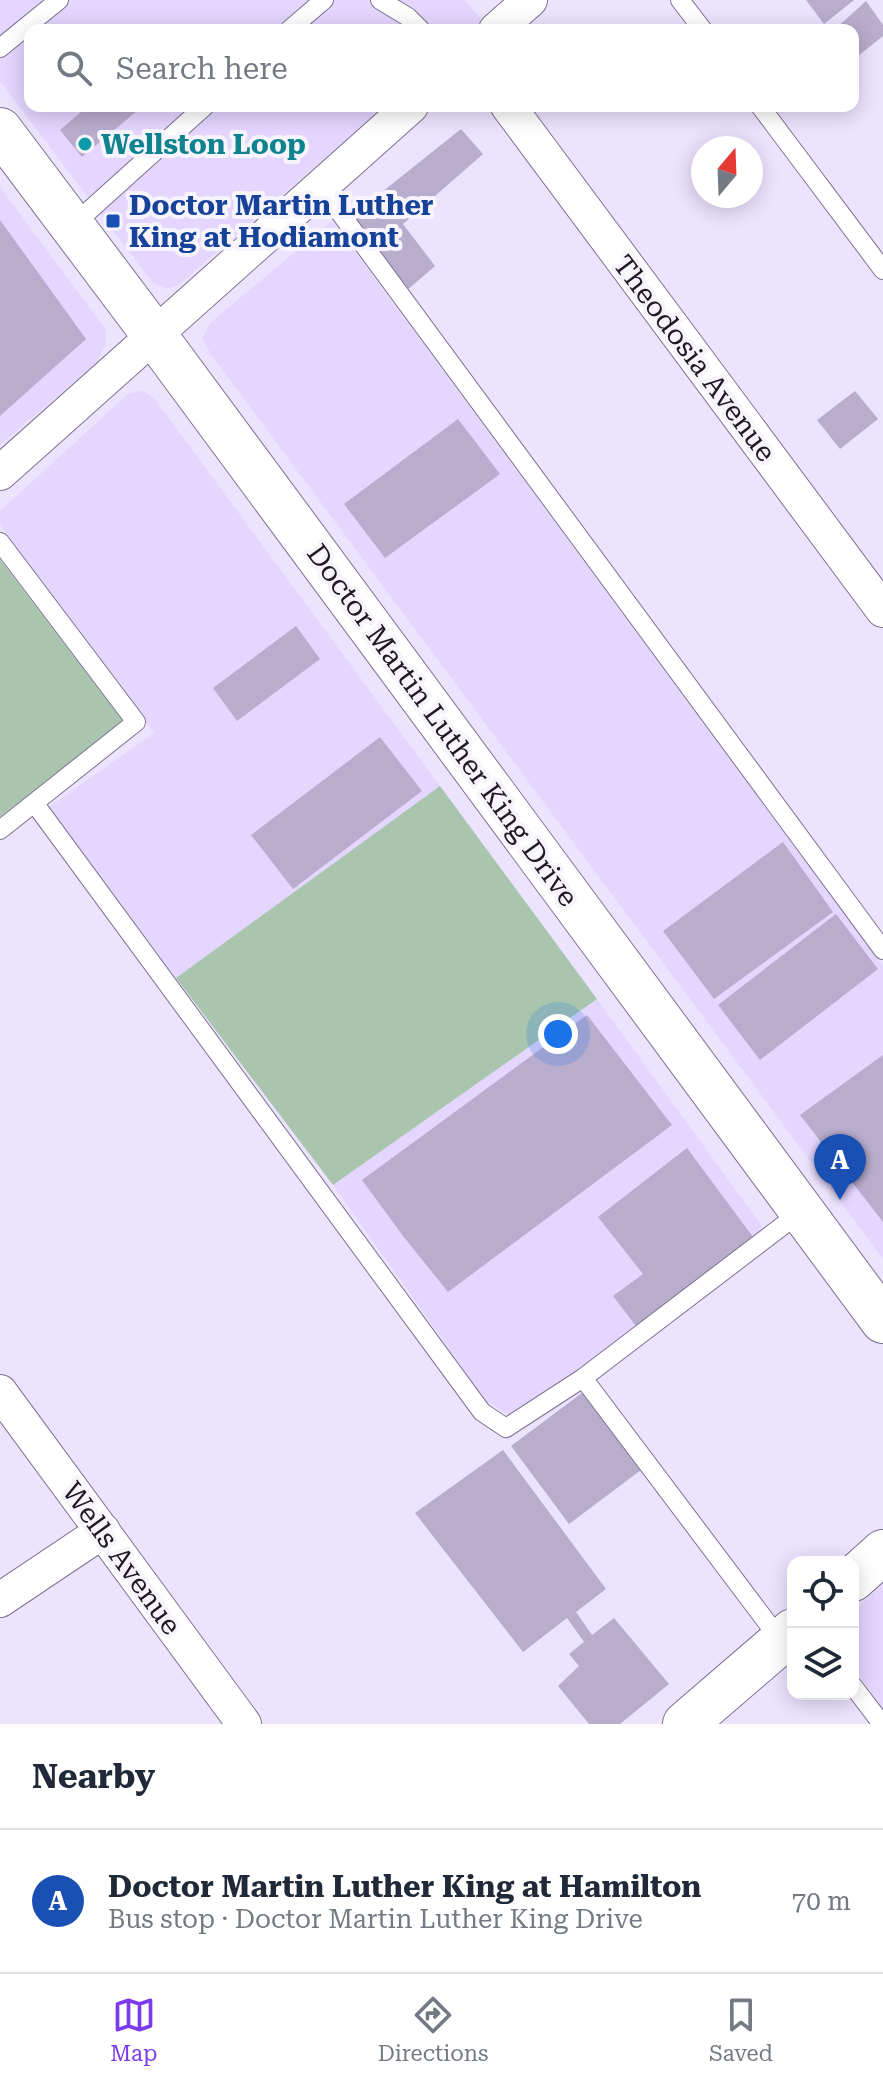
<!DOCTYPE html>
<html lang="en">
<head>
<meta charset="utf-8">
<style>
	:root { --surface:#fff; --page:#f6f6f7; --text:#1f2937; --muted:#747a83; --line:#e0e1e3; --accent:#7c3aed }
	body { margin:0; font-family:"Roboto Serif",serif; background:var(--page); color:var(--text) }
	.controls { position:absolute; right:24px; bottom:24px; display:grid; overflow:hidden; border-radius:16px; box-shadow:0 4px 20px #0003 }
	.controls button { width:72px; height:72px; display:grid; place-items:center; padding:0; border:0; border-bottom:2px solid var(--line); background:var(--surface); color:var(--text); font:40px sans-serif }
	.compass { position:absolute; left:691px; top:136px; width:72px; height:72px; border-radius:50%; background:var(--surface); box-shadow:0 4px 20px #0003; rotate:19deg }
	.you { position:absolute; left:558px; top:1034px; width:28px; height:28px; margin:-20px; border:6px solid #fff; border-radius:50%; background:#1a73e8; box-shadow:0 0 0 12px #1a73e833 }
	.badge { display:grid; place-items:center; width:52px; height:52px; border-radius:50%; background:var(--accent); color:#fff; font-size:26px; font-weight:700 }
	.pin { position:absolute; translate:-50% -66px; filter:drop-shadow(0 2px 4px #0008) }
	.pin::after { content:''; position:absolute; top:42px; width:28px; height:24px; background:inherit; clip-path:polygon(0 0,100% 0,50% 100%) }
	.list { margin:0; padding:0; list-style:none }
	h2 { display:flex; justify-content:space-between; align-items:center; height:104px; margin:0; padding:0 32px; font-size:34px }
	h2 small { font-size:26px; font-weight:400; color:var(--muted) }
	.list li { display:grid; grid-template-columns:52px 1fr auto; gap:24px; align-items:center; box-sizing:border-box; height:144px; padding:0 32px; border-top:2px solid var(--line) }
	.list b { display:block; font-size:30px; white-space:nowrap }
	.list p { margin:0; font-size:26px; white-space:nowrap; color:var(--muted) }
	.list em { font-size:26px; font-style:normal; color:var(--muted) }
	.icon { flex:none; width:44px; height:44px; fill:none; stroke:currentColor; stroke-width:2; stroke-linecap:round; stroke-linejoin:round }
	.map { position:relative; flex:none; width:883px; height:1724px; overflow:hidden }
	.search { position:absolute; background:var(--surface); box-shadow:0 4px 20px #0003; left:24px; right:24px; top:24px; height:88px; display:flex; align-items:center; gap:20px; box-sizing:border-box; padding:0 28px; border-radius:16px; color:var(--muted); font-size:30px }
	.sheet { height:248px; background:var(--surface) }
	nav { display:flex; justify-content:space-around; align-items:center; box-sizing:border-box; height:112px; border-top:2px solid var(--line); background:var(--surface); font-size:22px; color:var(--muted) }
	nav a { display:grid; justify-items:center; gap:4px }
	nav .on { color:var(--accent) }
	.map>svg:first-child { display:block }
	.built { fill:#e4d6ff }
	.green { fill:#a9c5ae }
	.building { fill:#b8adcd }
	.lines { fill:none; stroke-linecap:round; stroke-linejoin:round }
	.lane-casing { stroke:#7d7291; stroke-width:20 }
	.street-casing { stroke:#7d7291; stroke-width:36 }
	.secondary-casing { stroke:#7d7291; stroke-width:46 }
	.lane { stroke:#fff; stroke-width:18 }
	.street { stroke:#fff; stroke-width:34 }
	.secondary { stroke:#fff; stroke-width:44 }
	.culture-dot { fill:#0f9aa8; stroke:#f7f4fb; stroke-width:3 }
	.transit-dot { fill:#1a4fb4; stroke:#f7f4fb; stroke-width:3 }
	.labels { text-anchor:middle; stroke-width:8; stroke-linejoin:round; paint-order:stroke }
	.culture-label { font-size:28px; font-weight:bold; fill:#0d838f; stroke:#f7f4fb; text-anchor:start }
	.transit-label { font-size:28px; font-weight:bold; fill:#164399; stroke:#f7f4fb; text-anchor:start }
	.street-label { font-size:28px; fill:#1d1925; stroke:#f7f4fb }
</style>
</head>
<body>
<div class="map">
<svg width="883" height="1724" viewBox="0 0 883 1724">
	<rect width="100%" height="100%" fill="#ece3ff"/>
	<g class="built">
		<path d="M 0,0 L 464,0 L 482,20 L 471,30 L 30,30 L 30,106 L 384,106 L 179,285 L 167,289 L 152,282 L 0,81 Z"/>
		<path d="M 0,187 L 106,330 L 106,344 L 97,362 L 0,445 Z"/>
		<path d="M 332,221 L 883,966 L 883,1259 L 212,356 L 202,339 L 210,323 Z"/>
		<path d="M 143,391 L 154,398 L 440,786 L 176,978 L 49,807 L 154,733 L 0,525 L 0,511 L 129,393 Z"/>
		<path d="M 597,999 L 764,1229 L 574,1372 L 509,1415 L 487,1402 L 333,1185 Z"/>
		<path d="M 883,1584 L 883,1708 L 853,1667 L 853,1611 Z"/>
	</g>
	<g class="green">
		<path d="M 0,559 L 123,721 L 0,817 Z"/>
		<path d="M 440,786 L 597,999 L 333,1185 L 176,978 Z"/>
	</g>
	<g class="building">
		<path d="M 806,0 L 854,0 L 824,24 Z"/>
		<path d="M 866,1 L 883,25 L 883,36 L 853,60 L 853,30 L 834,30 Z"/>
		<path d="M 88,106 L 143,106 L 82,157 L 60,130 Z"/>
		<path d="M 461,129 L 483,154 L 403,224 L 435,266 L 406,291 L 352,216 Z"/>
		<path d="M 0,220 L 86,339 L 0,416 Z"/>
		<path d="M 855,391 L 878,419 L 840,449 L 817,420 Z"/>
		<path d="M 458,419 L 500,474 L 385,558 L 344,504 Z"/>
		<path d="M 296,626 L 320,659 L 237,721 L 213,688 Z"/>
		<path d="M 380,737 L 422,791 L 293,889 L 251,835 Z"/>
		<path d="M 783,842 L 833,912 L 714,999 L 663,931 Z"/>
		<path d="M 836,914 L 878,969 L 760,1060 L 718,1005 Z"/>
		<path d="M 587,1015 L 672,1125 L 448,1292 L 403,1236 L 362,1180 Z"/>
		<path d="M 883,1055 L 883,1222 L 800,1115 Z"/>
		<path d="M 687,1148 L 753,1237 L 636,1326 L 613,1296 L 643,1274 L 598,1217 Z"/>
		<path d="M 586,1390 L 645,1467 L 569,1524 L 511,1446 Z"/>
		<path d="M 503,1450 L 606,1589 L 576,1612 L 592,1635 L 614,1618 L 669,1684 L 620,1724 L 589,1724 L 558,1686 L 579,1666 L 569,1654 L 584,1642 L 567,1618 L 523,1652 L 415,1513 Z"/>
	</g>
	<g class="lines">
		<g class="lane-casing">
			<g id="lane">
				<path d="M 380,0 L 408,17 L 421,30"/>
				<path d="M 680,0 L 703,30"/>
				<path d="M 289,30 L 324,0"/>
				<path d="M 0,48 L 59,0"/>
				<path d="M 760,106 L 883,270"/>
				<path d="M 321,187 L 883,950"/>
				<path d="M 72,226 L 205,106"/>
				<path d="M 0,542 L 136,722 L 0,830"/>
				<path d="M 35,804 L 482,1412 L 506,1428 L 583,1378 L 802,1211"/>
				<path d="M 583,1378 L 781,1641"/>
				<path d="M 853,1686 L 882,1724"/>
			</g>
		</g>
		<g class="street-casing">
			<g id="street">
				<path d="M 496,30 L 530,0"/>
				<path d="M 508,106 L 883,610"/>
				<path d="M 0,473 L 411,106"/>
				<path d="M 0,1392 L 244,1724"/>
				<path d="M 0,1600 L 103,1531"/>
			</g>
		</g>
		<g class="secondary-casing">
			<g id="secondary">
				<path d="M 0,130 L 155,336 L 883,1321"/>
				<path d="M 853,1579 L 883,1552"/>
				<path d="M 685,1724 L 793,1631"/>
			</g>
		</g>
		<use href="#lane" class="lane"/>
		<use href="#street" class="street"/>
		<use href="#secondary" class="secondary"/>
	</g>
	<circle class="culture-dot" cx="85" cy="144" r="8"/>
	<rect class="transit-dot" x="105" y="213" width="16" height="16" rx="4"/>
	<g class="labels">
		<g class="culture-label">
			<text x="101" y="154">Wellston Loop</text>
		</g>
		<g class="transit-label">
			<text x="129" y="215">Doctor Martin Luther<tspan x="129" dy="32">King at Hodiamont</tspan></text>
		</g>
		<g class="street-label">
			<text transform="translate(695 358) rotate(53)" y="10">Theodosia Avenue</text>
			<text transform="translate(443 725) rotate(54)" y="10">Doctor Martin Luther King Drive</text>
			<text transform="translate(122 1558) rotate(54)" y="10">Wells Avenue</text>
		</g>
	</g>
</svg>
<div class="controls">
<button><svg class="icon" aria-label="locate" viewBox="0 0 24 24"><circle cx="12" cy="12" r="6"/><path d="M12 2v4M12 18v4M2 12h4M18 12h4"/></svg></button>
<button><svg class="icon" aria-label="layers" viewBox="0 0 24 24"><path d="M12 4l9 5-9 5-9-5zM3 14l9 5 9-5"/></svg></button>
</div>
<svg class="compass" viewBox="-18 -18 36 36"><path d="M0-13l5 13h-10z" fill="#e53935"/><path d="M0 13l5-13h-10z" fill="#747a83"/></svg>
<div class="you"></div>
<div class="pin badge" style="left:840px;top:1200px;background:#1a4fb4">A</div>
<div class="search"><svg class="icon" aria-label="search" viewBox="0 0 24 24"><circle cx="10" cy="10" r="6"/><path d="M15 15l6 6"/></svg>Search here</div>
</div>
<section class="sheet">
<h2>Nearby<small></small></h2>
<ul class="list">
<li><span class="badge" style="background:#1a4fb4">A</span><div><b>Doctor Martin Luther King at Hamilton</b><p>Bus stop · Doctor Martin Luther King Drive</p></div><em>70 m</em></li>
</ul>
</section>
<nav>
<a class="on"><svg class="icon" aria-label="map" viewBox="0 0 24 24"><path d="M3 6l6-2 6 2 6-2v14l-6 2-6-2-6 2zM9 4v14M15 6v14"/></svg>Map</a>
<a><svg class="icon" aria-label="directions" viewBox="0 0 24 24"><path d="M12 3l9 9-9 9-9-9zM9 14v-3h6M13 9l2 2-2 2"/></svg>Directions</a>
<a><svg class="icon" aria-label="saved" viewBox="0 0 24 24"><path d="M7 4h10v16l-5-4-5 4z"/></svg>Saved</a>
</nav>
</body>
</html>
